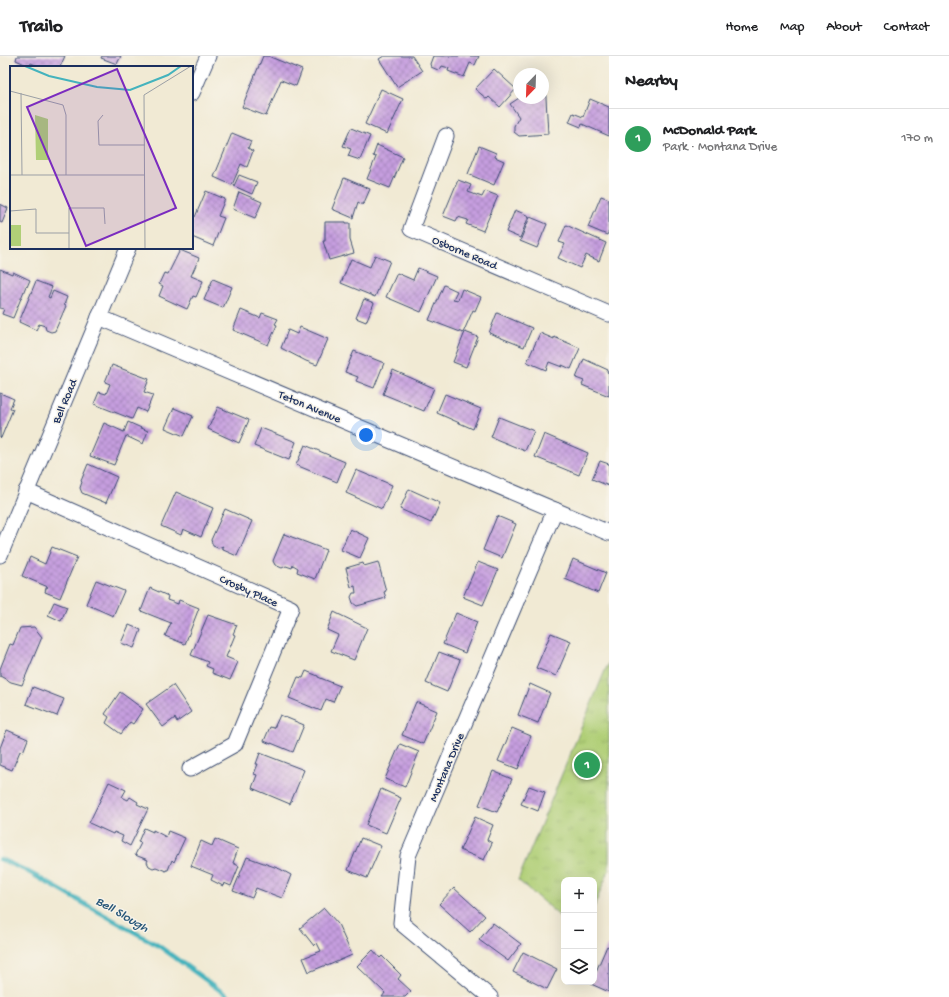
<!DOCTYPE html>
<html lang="en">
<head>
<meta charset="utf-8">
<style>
	:root { --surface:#fff; --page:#f6f6f6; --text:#202124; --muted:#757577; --line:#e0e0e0; --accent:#111827 }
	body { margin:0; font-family:"Gochi Hand",sans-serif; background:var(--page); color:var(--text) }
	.controls { position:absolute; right:12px; bottom:12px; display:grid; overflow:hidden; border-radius:8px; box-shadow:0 4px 16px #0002 }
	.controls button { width:36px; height:36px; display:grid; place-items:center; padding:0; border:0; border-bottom:1px solid var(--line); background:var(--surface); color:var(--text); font:20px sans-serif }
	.compass { position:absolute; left:513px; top:12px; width:36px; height:36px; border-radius:50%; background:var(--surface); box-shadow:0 4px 16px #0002; rotate:203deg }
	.you { position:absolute; left:366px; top:379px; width:14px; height:14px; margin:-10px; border:3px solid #fff; border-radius:50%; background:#1a73e8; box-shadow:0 0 0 6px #1a73e833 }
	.badge { display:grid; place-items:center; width:26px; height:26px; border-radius:50%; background:var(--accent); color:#fff; font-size:13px; font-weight:700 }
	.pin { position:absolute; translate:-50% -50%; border:2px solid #fff; box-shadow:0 1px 4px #0006 }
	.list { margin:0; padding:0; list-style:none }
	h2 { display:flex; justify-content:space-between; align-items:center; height:52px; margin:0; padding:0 16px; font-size:17px }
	h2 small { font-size:13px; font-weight:400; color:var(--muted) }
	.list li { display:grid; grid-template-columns:26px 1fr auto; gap:12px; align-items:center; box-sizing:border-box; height:60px; padding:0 16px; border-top:1px solid var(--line) }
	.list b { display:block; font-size:15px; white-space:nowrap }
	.list p { margin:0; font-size:13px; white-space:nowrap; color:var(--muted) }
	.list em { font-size:13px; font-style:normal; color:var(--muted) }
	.icon { flex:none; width:22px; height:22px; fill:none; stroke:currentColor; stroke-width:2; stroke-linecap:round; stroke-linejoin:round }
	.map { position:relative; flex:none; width:609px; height:941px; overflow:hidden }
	header { display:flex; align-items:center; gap:24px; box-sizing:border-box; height:56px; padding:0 20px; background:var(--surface); border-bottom:1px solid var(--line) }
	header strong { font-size:19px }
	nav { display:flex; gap:22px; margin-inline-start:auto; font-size:14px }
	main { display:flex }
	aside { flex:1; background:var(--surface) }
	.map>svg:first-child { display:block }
	.grass { fill:url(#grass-tufts); stroke:#667f6a }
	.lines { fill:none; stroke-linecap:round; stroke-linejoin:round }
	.stream { stroke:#44b3bd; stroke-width:4.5 }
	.building { fill:url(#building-cross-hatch) }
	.minor-casing { stroke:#3b4b70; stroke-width:17 }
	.minor { stroke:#fff; stroke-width:15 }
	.labels { text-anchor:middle; stroke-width:3; stroke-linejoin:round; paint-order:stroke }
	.street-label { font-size:12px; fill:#1b2f5e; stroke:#f7f3e8 }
	.water-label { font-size:13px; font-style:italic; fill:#27577a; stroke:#f7f3e8 }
	.inset-river { fill:none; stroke:#44b3bd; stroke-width:2 }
	.inset-road { fill:none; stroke:#9b9fa5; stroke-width:1 }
	.view { fill:#7b2cbf; fill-opacity:0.15; stroke:#7b2cbf; stroke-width:2 }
	.inset-edge { fill:none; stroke:#1b2f5e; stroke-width:2 }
</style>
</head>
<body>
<header>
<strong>Trailo</strong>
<nav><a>Home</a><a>Map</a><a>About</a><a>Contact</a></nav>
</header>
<main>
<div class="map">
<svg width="609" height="941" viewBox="0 0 609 941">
	<defs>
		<pattern id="grass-tufts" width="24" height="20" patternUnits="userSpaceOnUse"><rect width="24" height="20" fill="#b0cf77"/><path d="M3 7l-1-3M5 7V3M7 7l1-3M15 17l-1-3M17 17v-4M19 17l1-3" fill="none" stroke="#97b269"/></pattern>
		<pattern id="building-cross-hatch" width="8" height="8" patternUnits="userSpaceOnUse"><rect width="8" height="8" fill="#c69edf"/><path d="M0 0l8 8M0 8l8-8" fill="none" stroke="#a081b8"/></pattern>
	</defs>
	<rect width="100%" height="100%" fill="#f7f3e8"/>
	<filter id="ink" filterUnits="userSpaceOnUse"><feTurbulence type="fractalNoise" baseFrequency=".025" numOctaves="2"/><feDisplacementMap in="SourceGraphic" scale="8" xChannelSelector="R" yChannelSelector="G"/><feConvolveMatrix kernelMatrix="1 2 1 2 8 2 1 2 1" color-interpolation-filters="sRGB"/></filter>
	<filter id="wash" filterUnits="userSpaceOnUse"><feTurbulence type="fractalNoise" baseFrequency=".012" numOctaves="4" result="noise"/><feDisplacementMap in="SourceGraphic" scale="16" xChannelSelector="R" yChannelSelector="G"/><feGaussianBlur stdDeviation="0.9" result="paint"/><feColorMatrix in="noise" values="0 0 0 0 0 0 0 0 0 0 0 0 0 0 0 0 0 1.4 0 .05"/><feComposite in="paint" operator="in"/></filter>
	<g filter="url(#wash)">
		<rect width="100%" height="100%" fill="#f1ead4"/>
		<path class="grass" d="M 609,605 L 609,814 L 594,851 L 594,824 L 564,824 L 564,864 L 518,824 Z"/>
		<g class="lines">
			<path class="stream" d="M 0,803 L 25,814 L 159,890 L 229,941"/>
		</g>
		<g id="blocks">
			<g class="building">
				<path d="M 17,0 L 65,0 L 60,11 L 40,11 L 31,7 L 29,10 L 16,4 Z"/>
				<path d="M 102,0 L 121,0 L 117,8 L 101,2 Z"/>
				<path d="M 263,0 L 268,0 L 302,14 L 296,30 L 281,24 L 266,60 L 242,51 Z"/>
				<path d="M 384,0 L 412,0 L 422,15 L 397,31 L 379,3 Z"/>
				<path d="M 433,0 L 479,0 L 475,9 L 470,7 L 464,21 L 448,15 L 449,12 L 442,10 L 441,12 L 438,14 L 431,11 L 430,8 Z"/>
				<path d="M 494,13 L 516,33 L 500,51 L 489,41 L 487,43 L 475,33 Z"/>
				<path d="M 545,24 L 548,78 L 519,80 L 514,76 L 514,70 L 519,61 L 510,48 L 519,42 L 543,42 L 543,26 Z"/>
				<path d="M 381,33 L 403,43 L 387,78 L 365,68 Z"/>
				<path d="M 590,43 L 609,51 L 609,80 L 582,68 L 581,71 L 569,66 L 573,57 L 583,61 Z"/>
				<path d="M 351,72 L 370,80 L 360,104 L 348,100 L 351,93 L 343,90 Z"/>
				<path d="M 232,77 L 251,85 L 248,92 L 253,95 L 247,111 L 241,108 L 232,129 L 214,121 Z"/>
				<path d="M 377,89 L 403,101 L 390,132 L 367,123 L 376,101 L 373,100 Z"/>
				<path d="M 479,90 L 496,97 L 495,101 L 504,105 L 494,129 L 468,118 Z"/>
				<path d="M 239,119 L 257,126 L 252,138 L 234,130 Z"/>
				<path d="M 344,122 L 370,133 L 363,149 L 358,146 L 353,162 L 332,153 Z"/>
				<path d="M 458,124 L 471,129 L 468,136 L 482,141 L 485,135 L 498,140 L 483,175 L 466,168 L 468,164 L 458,161 L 456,165 L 443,160 Z"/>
				<path d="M 206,135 L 225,143 L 218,160 L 224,162 L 213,190 L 192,181 L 192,164 L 194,160 L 195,161 Z"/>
				<path d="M 239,136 L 262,146 L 255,162 L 233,153 Z"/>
				<path d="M 601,140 L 609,143 L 609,175 L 607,179 L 588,171 Z"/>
				<path d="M 0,148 L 8,152 L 2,167 L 0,166 Z"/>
				<path d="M 515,154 L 529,160 L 520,182 L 506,176 Z"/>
				<path d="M 530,161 L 547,168 L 537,192 L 520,185 Z"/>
				<path d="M 325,166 L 346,166 L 346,167 L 350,167 L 350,184 L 354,197 L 329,204 L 323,185 L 325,185 Z"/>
				<path d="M 566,169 L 606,187 L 599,205 L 586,199 L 580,212 L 558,202 L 565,188 L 559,186 Z"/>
				<path d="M 180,194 L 199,202 L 191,220 L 203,225 L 196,241 L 193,240 L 187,253 L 159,240 L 163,230 L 159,228 L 164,217 L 168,218 Z"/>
				<path d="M 375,199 L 390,205 L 375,241 L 341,227 L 351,203 L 370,211 Z"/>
				<path d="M 418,212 L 437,220 L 421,256 L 386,241 L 397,217 L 413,224 Z"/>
				<path d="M 0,213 L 12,218 L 13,216 L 30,224 L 27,231 L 26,230 L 13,262 L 2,258 L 4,253 L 0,252 Z"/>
				<path d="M 213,223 L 232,231 L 223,252 L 204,244 Z"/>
				<path d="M 36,225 L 52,231 L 48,241 L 50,242 L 53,235 L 67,241 L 64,249 L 66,250 L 55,275 L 51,276 L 46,274 L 45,270 L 39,268 L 36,274 L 19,266 Z"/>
				<path d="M 444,229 L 457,235 L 453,243 L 458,244 L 462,233 L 481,241 L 475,255 L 473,254 L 463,277 L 429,264 Z"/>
				<path d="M 364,243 L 374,247 L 366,266 L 356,262 Z"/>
				<path d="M 241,254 L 260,262 L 262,257 L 278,263 L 275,268 L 277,269 L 268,289 L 233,274 Z"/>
				<path d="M 497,257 L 532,272 L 524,291 L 489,277 Z"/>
				<path d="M 300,271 L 328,283 L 317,309 L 306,305 L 281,292 L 288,274 L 297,278 Z"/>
				<path d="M 465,276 L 478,281 L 466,311 L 453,306 Z"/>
				<path d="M 540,277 L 554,283 L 554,281 L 580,292 L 571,313 L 562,309 L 562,311 L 549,306 L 546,314 L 527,306 Z"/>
				<path d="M 354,295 L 384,307 L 374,332 L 356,325 L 358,321 L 345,316 Z"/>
				<path d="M 584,303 L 608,314 L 607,316 L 609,317 L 609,340 L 582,329 L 584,325 L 576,322 Z"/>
				<path d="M 112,309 L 149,323 L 144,336 L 153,339 L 146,356 L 137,352 L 132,363 L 94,348 L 99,336 L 106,338 L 110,328 L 105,326 Z"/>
				<path d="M 393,314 L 434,332 L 424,355 L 383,338 Z"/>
				<path d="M 0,337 L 14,343 L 10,352 L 13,353 L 1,382 L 0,381 Z"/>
				<path d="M 445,338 L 481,353 L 473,373 L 437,357 Z"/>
				<path d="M 218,351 L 249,364 L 239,387 L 208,373 Z"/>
				<path d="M 174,352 L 193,360 L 184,380 L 165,372 Z"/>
				<path d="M 499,361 L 534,375 L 525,395 L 491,381 Z"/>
				<path d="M 128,366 L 148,375 L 143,388 L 126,380 L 114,409 L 90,400 L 104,367 L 124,376 Z"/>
				<path d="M 261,372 L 296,386 L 289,404 L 254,390 Z"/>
				<path d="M 544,378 L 588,397 L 579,419 L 535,401 Z"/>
				<path d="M 305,389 L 345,406 L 337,426 L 296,409 Z"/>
				<path d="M 600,405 L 609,408 L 609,430 L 592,423 Z"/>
				<path d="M 88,408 L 117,421 L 106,447 L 82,437 L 80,432 L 82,426 L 81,425 Z"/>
				<path d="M 356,414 L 392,429 L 382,453 L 346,437 Z"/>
				<path d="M 409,433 L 440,447 L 431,467 L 400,453 Z"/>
				<path d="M 176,436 L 213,452 L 201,481 L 183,473 L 181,479 L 161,470 Z"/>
				<path d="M 225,453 L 252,465 L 237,500 L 221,493 L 223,490 L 218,492 L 213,490 L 211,484 Z"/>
				<path d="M 497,460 L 516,468 L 502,502 L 483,494 Z"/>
				<path d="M 350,473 L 369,482 L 360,502 L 341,494 Z"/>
				<path d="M 284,478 L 326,494 L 315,523 L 297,516 L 298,512 L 293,509 L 292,512 L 286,510 L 282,512 L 275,509 L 273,505 Z"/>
				<path d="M 52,491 L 77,501 L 60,542 L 45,536 L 46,532 L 48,531 L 22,520 L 30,501 L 45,508 Z"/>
				<path d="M 573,503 L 606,517 L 598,537 L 565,523 Z"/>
				<path d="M 378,506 L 386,535 L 384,536 L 386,542 L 357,550 L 353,547 L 351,541 L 353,537 L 356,537 L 355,530 L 351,531 L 346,512 L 363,507 L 364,510 Z"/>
				<path d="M 478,506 L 498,514 L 483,549 L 463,541 Z"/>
				<path d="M 96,524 L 124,535 L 113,560 L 86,548 Z"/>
				<path d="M 150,532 L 168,540 L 167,544 L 178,548 L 179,544 L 199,552 L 185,588 L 165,580 L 171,567 L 141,555 Z"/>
				<path d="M 54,546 L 67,551 L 61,565 L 48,559 Z"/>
				<path d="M 334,556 L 367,572 L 354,604 L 331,595 L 338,579 L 327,574 Z"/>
				<path d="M 456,557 L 477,566 L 465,597 L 443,588 Z"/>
				<path d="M 208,559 L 237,569 L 233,578 L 235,579 L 226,601 L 238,606 L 230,624 L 212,617 L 213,613 L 206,610 L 208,606 L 191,599 Z"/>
				<path d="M 129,569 L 141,574 L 134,592 L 121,587 Z"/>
				<path d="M 34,571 L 42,581 L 22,629 L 11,626 L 0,620 L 0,613 L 10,588 L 13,589 L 20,572 Z"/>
				<path d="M 551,577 L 571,585 L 556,620 L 536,612 Z"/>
				<path d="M 439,596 L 460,604 L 447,636 L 426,627 Z"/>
				<path d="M 306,615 L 318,620 L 318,621 L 340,630 L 333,646 L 326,643 L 321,655 L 289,642 L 298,621 L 303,622 Z"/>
				<path d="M 530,628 L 550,637 L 538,667 L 518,659 Z"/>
				<path d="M 173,629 L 191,656 L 177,666 L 175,662 L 163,671 L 146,648 Z"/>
				<path d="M 33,631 L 64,643 L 57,660 L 26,648 Z"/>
				<path d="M 120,636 L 143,653 L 133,668 L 130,666 L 121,678 L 106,667 L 109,661 L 105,658 Z"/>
				<path d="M 416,646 L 437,655 L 423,688 L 402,679 Z"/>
				<path d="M 280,659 L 304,669 L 293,696 L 271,687 L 271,688 L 264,685 L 270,671 L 274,672 Z"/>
				<path d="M 512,672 L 531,680 L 518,713 L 498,705 Z"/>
				<path d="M 7,674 L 28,683 L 23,696 L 20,695 L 12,714 L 0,709 L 0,692 Z"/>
				<path d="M 400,688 L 419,696 L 405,731 L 385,723 Z"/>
				<path d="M 260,697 L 304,714 L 290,748 L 252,732 L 257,719 L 254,718 L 258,708 L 256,708 Z"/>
				<path d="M 493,715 L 512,723 L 497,756 L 479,749 Z"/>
				<path d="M 109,726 L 126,734 L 122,741 L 128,744 L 130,741 L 138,746 L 137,748 L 148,753 L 130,790 L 121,785 L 123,780 L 114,776 L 113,778 L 89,767 Z"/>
				<path d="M 529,730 L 545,736 L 538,755 L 521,748 Z"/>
				<path d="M 381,733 L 401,742 L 386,777 L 366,769 Z"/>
				<path d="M 475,761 L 493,769 L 487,784 L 492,787 L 484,804 L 460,794 Z"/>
				<path d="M 144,772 L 153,776 L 153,774 L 166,781 L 168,775 L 185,782 L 174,806 L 172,804 L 168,814 L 166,814 L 166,815 L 156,811 L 153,812 L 149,810 L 147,806 L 148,804 L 135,799 L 141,787 L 138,786 Z"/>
				<path d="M 361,782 L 381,790 L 367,822 L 348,814 Z"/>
				<path d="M 215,783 L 238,793 L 233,807 L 239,810 L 231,830 L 224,827 L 223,830 L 211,824 L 213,819 L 191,810 L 201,785 L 212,790 Z"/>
				<path d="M 247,801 L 280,813 L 291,819 L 282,842 L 256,832 L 252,842 L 233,835 Z"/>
				<path d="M 454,832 L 485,860 L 470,876 L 439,848 Z"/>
				<path d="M 324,852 L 338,868 L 352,899 L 327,910 L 326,909 L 309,916 L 303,902 L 321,895 L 317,887 L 314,890 L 300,872 Z"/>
				<path d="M 493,867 L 521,888 L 508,905 L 479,884 Z"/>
				<path d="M 607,890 L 609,891 L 609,936 L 591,928 L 592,926 L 594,926 L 594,920 Z"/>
				<path d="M 373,894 L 380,902 L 382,900 L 401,919 L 398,923 L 411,935 L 405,941 L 382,941 L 385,937 L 357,910 Z"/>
				<path d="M 523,896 L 557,913 L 547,933 L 513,916 Z"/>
			</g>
		</g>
	</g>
	<g filter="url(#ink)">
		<use href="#blocks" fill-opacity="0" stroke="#3b4b70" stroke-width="1"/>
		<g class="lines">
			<g class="minor-casing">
				<g id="minor">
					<path d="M 192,37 L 208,0"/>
					<path d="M 446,80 L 411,173 L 609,258"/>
					<path d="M 99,261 L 609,477"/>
					<path d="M 26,435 L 291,552 L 235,688 L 190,713"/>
					<path d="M 0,499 L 128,192"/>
					<path d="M 490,941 L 401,867 L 408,800 L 555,454"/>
				</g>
			</g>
			<use href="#minor" class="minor"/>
		</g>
	</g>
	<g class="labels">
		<g class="street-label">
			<text transform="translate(465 196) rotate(23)" y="4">Osborne Road</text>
			<text transform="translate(64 345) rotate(-67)" y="4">Bell Road</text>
			<text transform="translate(310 350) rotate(23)" y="4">Teton Avenue</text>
			<text transform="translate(249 534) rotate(24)" y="4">Crosby Place</text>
			<text transform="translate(446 711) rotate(-67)" y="4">Montana Drive</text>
		</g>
		<g class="water-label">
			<text transform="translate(123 857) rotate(30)" y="5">Bell Slough</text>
		</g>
	</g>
	<g transform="translate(10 10)">
		<rect width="183" height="183" fill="#f1ead4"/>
		<path d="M 25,49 L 38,53 L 38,94 L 26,94 ZM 0,159 L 11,159 L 11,180 L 0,180 Z" fill="#b0cf77"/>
		<path class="inset-river" d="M 15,0 L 39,10 L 87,21 L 120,24 L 158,9 L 171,0"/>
		<path class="inset-road" d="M 0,25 L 53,39 L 56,49 L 56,109M 11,27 L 12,109M 93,49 L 88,55 L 89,79 L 135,79M 0,109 L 135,109M 0,145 L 26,143 L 26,167 L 59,167M 59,183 L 59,142 L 94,142 L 95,158M 135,183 L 134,29 L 181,0"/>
		<path class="view" d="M 107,3 L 166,142 L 76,180 L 17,41 Z"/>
		<rect width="183" height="183" class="inset-edge"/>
	</g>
</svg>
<div class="controls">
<button>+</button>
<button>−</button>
<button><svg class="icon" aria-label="layers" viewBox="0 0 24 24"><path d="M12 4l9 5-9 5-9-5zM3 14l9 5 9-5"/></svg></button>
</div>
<svg class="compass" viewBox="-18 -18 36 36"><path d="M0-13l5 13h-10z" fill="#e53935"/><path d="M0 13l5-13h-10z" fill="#757577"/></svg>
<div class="you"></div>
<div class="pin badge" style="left:587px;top:709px;background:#2e9e5b">1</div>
</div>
<aside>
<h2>Nearby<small></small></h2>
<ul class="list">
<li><span class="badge" style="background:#2e9e5b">1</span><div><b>McDonald Park</b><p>Park · Montana Drive</p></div><em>170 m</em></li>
</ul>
</aside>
</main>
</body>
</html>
